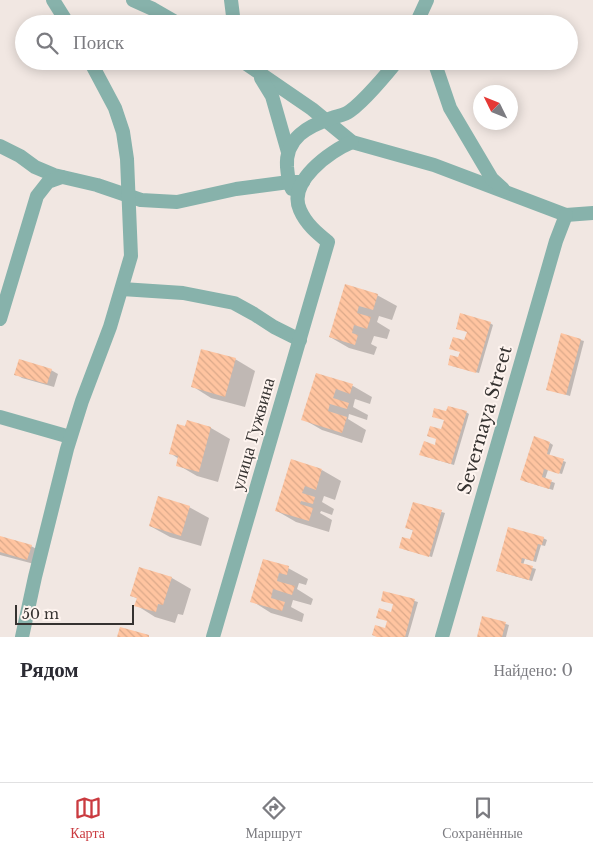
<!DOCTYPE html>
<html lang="ru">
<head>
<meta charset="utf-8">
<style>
	:root { --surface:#fff; --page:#f7f7f7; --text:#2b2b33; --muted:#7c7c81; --line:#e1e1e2; --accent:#ca3b40 }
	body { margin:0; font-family:"Libre Baskerville",serif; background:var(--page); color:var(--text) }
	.compass { position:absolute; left:473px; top:85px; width:45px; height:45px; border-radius:50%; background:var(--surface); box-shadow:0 2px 12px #0003; rotate:313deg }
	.scale { position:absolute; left:15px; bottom:12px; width:119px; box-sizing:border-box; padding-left:5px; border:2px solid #353230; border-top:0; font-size:14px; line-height:18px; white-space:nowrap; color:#353230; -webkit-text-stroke:4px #fef4ef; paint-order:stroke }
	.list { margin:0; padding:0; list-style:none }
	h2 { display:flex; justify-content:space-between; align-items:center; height:65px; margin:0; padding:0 20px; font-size:21px }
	h2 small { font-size:16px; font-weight:400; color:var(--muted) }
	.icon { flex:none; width:28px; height:28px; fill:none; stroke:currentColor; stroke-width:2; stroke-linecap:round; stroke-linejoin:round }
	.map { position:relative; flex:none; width:593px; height:637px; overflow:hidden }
	.search { position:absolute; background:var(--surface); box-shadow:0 2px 12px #0003; left:15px; right:15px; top:15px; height:55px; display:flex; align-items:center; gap:12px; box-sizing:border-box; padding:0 18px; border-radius:28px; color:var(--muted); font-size:19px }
	.sheet { height:145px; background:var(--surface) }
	nav { display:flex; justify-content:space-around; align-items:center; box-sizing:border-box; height:70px; border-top:1px solid var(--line); background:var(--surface); font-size:14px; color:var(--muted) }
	nav a { display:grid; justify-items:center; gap:2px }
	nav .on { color:var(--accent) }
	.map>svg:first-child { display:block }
	.shadow { fill:#0003 }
	.building { fill:url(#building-back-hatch) }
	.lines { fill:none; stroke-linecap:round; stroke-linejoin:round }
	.minor { stroke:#87b2ab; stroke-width:14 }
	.labels { text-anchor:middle; stroke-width:4; stroke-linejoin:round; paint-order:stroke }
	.street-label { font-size:18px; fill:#353230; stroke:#fef4ef }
</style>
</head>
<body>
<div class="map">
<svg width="593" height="637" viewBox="0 0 593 637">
	<defs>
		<pattern id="building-back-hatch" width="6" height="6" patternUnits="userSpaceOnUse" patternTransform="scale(1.25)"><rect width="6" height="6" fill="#ffc4a0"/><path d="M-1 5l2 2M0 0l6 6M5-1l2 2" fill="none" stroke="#dba98a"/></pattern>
	</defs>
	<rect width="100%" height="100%" fill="#f1e7e2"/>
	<g class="shadow">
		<path d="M 346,286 L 377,295 L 397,306 L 392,320 L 379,316 L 377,322 L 390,330 L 387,339 L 374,336 L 371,344 L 377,347 L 374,355 L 349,348 L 330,337 Z"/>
		<path d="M 490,323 L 493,325 L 479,373 L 452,366 L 459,359 L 465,342 Z"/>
		<path d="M 562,335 L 584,341 L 570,396 L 547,389 Z"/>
		<path d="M 235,359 L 255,371 L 245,407 L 211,398 L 192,386 Z"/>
		<path d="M 51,370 L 58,374 L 54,387 L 22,378 L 16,374 Z"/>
		<path d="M 317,374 L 353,386 L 372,397 L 370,404 L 355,399 L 353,407 L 368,415 L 367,420 L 349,414 L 348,419 L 366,430 L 362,443 L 322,430 L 303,419 Z"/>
		<path d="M 447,412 L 466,412 L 469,414 L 454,465 L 424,456 L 436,446 Z"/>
		<path d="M 186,428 L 211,428 L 230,439 L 218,482 L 197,476 L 178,465 L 179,459 L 170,453 Z"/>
		<path d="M 550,443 L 553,445 L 549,456 L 566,462 L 562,474 L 548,470 L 545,479 L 555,483 L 553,490 L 524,481 Z"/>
		<path d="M 322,470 L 341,481 L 335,500 L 324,496 L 322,502 L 334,509 L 332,515 L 321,511 L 320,513 L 332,520 L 329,532 L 296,522 L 277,511 Z"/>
		<path d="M 413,503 L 445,513 L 432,557 L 403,549 L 411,541 L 414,531 L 407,528 Z"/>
		<path d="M 189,507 L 209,518 L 201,546 L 170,537 L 150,526 Z"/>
		<path d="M 0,538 L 31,546 L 42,552 L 38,565 L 0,555 Z"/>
		<path d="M 543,538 L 547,540 L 545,546 L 541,545 L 536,562 L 525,559 L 523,565 L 536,569 L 532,581 L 497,571 Z"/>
		<path d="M 264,560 L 288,568 L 308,579 L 306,585 L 299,583 L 297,589 L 313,599 L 311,605 L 293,600 L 291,607 L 304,614 L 302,622 L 271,613 L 252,601 Z"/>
		<path d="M 172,578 L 191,589 L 183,615 L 178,614 L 175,623 L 155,617 L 136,605 L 138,599 L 132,596 Z"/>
		<path d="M 384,592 L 418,602 L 408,637 L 378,637 L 386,629 L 394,604 L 382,600 Z"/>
		<path d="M 483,617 L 509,625 L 506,637 L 478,637 Z"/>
	</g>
	<g class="building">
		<path d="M 345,284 L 378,294 L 373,310 L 359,306 L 357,313 L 371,317 L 367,329 L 354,325 L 352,333 L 358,335 L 355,345 L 329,337 Z"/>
		<path d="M 460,313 L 491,322 L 476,373 L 448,365 L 450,355 L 458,357 L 460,352 L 449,349 L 453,337 L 464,340 L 467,332 L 456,329 Z"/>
		<path d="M 561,333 L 581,339 L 566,395 L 546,390 Z"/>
		<path d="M 201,349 L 236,358 L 225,397 L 191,387 Z"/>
		<path d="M 19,359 L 52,369 L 47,384 L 14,375 Z"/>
		<path d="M 316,373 L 353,384 L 350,394 L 336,389 L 333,398 L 349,403 L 347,409 L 330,404 L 328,411 L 347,417 L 342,433 L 301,420 Z"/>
		<path d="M 448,406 L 467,411 L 451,464 L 419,455 L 424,441 L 435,445 L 436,439 L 427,436 L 430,426 L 441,429 L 444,420 L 432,417 L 434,408 L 446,411 Z"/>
		<path d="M 187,420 L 211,427 L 199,472 L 176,466 L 178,456 L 169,454 L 177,424 L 185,426 Z"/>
		<path d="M 534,436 L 550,442 L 547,454 L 564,459 L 559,474 L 544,469 L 542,477 L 552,480 L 549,489 L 520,480 Z"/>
		<path d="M 291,459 L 322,469 L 316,490 L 305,486 L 302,493 L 315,497 L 313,504 L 301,501 L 300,504 L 313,508 L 309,521 L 275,511 Z"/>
		<path d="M 158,496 L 190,506 L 181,536 L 149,526 Z"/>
		<path d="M 413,502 L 442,510 L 429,557 L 399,548 L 402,537 L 410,539 L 413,530 L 405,528 Z"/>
		<path d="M 508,527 L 544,537 L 542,545 L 538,544 L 533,561 L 522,558 L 521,563 L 533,566 L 529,580 L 496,571 Z"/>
		<path d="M 0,536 L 32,545 L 27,560 L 0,552 Z"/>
		<path d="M 263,559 L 289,566 L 287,575 L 279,573 L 277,581 L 295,586 L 292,595 L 273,589 L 271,598 L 285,602 L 282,611 L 250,602 Z"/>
		<path d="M 139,567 L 172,577 L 163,605 L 158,604 L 156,612 L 134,606 L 137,598 L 130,596 Z"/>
		<path d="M 383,591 L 415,599 L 405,637 L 377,637 L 372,635 L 375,625 L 385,628 L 387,621 L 376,618 L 379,608 L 391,612 L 393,604 L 381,601 Z"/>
		<path d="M 482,616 L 506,622 L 502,637 L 477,637 Z"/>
		<path d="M 120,627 L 149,635 L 149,637 L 117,637 Z"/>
	</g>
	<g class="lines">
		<g class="minor">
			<path d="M 53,0 L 68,24"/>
			<path d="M 133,0 L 153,9 L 179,24"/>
			<path d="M 231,0 L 234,24"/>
			<path d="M 416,24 L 427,0"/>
			<path d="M 242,61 L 312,109 L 352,142 L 434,165 L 566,215 L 593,213"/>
			<path d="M 434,61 L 450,108 L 492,179 L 503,189"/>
			<path d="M 261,78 L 272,96 L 288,152"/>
			<path d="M 0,146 L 20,156 L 35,167 L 54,175 L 97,185 L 141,200 L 177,202 L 236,189 L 289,182 L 303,182"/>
			<path d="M 292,189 C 288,183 288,175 287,167 C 285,138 308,126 332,118 C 337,116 345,115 350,111 C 363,102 387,74 397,61"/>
			<path d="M 122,289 L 183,293 L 234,303 L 254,314 L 274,327 L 300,340"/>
			<path d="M 0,319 L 37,196 L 48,182 L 62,177"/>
			<path d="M 0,417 L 70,437"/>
			<path d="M 22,637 L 35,577 L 67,449 L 82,401 L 110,327 L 131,256 L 127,159 L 123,132 L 115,108 L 90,61"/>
			<path d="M 213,637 L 328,242 C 317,233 306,224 300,210 C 287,182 330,151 352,142"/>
			<path d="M 442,637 L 556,241 L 566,215"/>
		</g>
	</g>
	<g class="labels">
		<g class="street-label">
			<text transform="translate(485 420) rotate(-74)" y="6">Severnaya Street</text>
			<text transform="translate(253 434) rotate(-74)" y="6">улица Гужвина</text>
		</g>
	</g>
</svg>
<svg class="compass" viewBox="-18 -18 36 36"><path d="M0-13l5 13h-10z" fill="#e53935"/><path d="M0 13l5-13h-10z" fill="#7c7c81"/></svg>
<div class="scale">50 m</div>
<div class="search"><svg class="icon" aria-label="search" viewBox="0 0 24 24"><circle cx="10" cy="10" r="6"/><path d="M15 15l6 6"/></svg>Поиск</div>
</div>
<section class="sheet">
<h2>Рядом<small>Найдено: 0</small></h2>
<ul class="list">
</ul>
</section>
<nav>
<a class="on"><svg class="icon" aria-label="map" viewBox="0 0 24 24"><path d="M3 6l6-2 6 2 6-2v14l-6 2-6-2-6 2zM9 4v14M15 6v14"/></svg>Карта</a>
<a><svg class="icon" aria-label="directions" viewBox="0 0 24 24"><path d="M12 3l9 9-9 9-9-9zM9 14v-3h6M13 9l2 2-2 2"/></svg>Маршрут</a>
<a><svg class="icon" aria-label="saved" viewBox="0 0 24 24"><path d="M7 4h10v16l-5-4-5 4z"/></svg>Сохранённые</a>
</nav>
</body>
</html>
